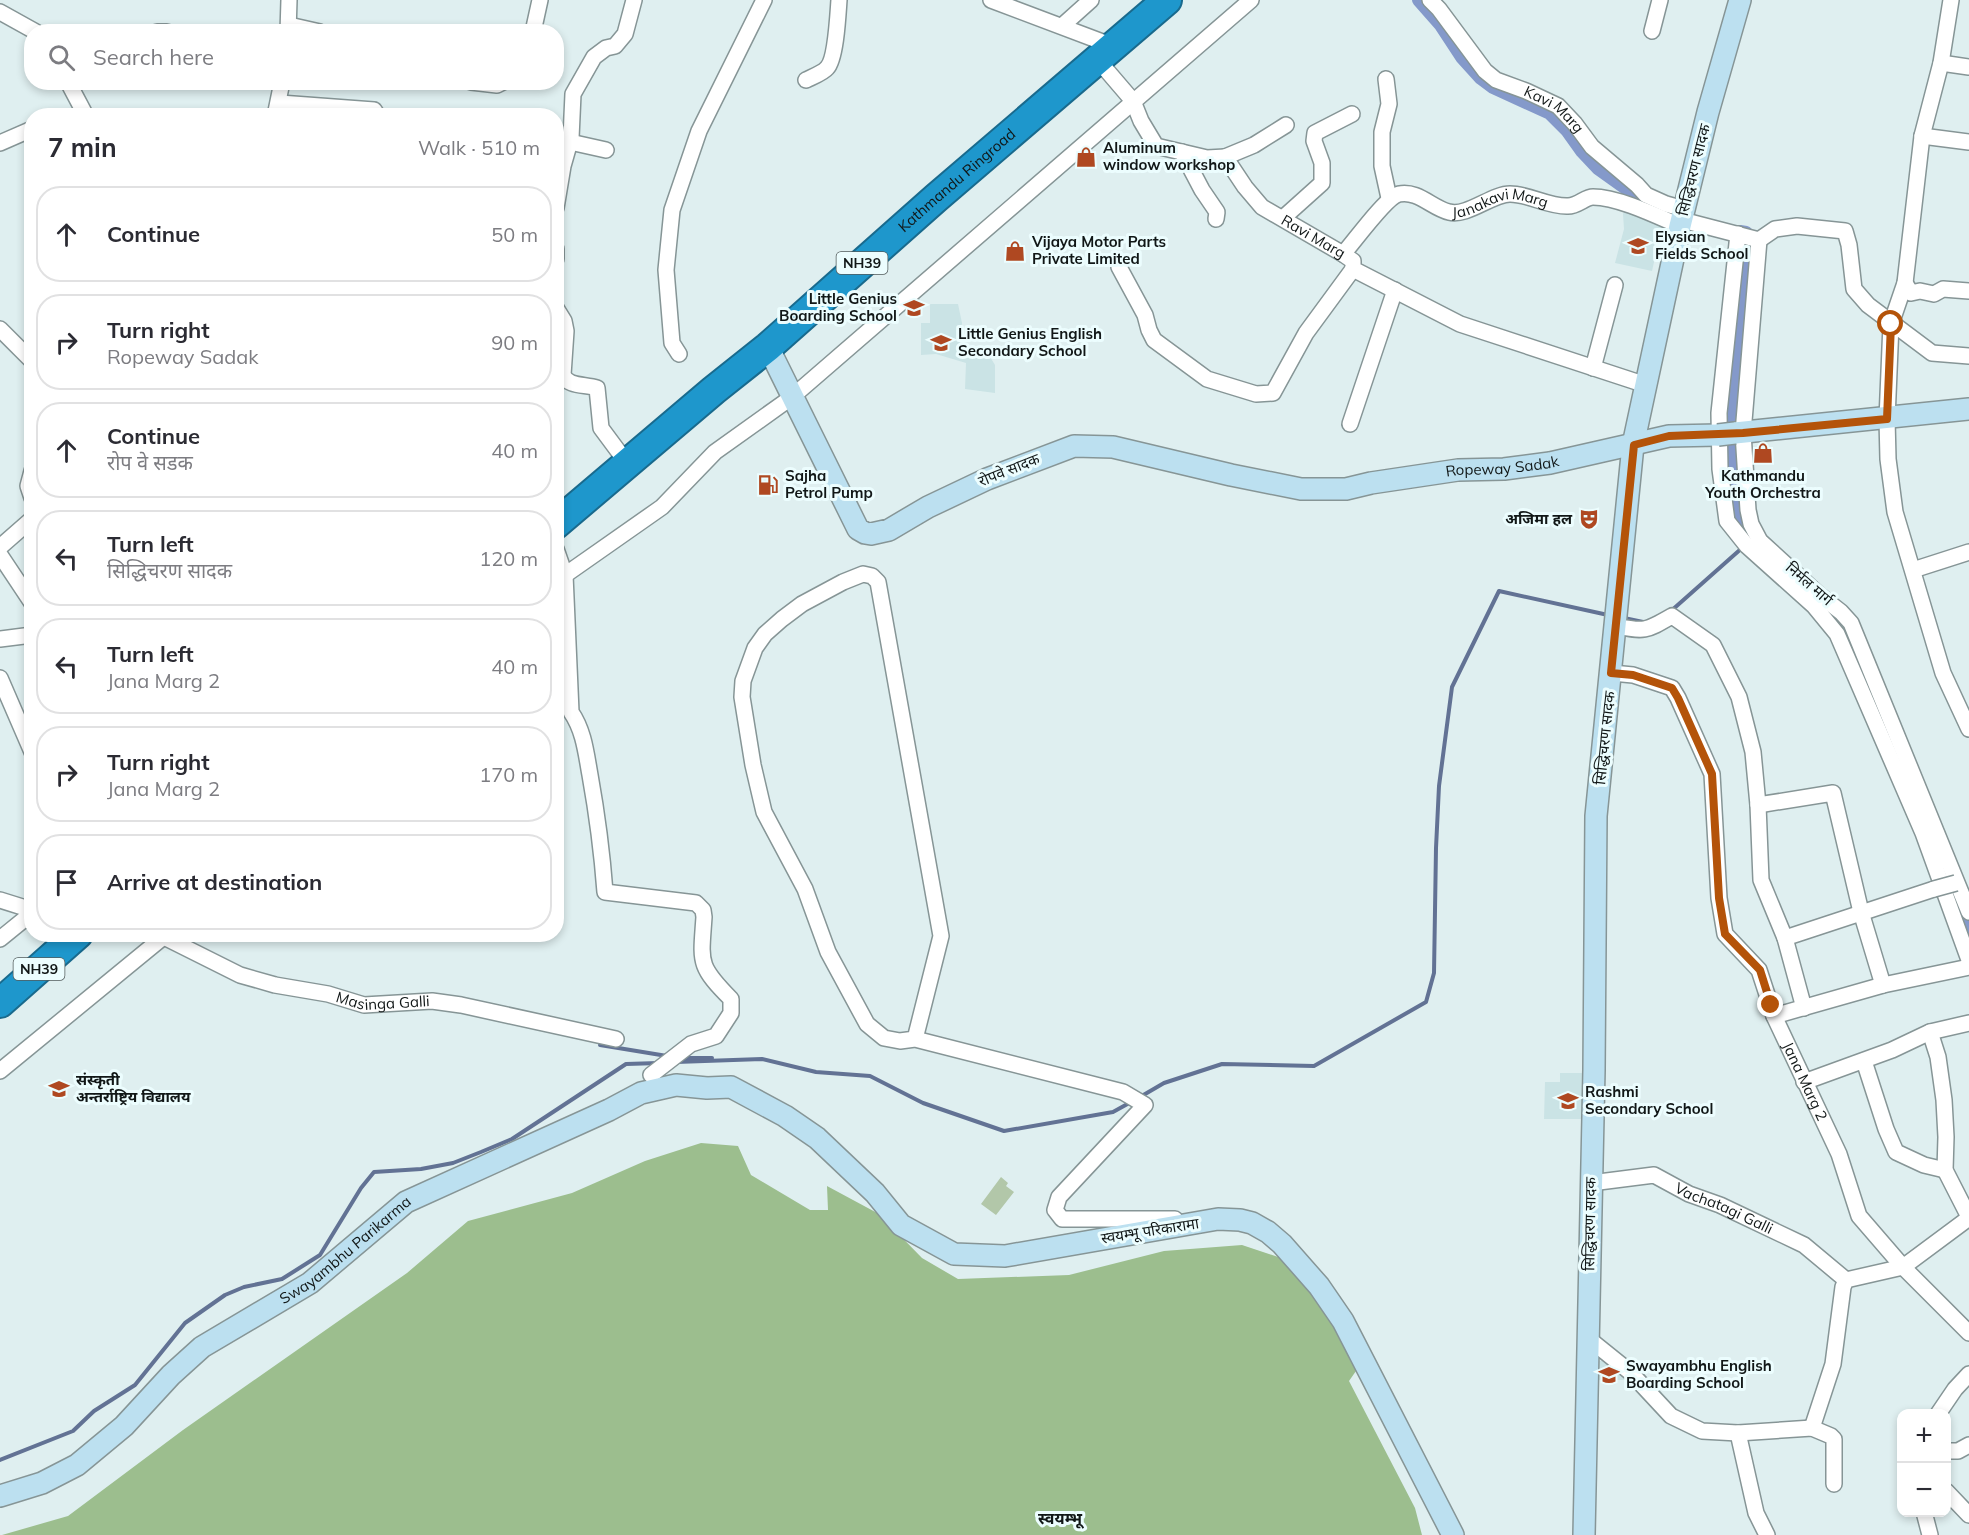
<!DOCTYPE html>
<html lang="en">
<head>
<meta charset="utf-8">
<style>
	:root { --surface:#fff; --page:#f2f2f3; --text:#2b2b33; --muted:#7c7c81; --line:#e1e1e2 }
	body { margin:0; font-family:Mulish,"Noto Sans Devanagari",sans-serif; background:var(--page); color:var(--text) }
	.controls { position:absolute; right:18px; bottom:18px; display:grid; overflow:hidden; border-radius:12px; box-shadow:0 3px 9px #0003 }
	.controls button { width:54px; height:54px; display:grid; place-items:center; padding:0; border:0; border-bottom:2px solid var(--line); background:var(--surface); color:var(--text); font:30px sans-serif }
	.stop { position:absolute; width:18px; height:18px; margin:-14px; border:4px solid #b45309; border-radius:50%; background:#fff }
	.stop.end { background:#b45309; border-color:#fff; box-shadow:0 2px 6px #0008 }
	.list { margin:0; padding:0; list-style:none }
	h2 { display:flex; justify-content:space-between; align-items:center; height:78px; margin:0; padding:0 24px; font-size:26px }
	h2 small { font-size:20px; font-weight:400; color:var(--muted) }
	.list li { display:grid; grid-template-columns:39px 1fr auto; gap:18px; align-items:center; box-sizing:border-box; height:96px; margin:0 12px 12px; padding:0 12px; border:2px solid var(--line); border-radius:24px }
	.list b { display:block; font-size:22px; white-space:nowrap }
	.list p { margin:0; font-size:20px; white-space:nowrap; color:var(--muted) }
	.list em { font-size:20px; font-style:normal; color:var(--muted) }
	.icon { flex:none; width:33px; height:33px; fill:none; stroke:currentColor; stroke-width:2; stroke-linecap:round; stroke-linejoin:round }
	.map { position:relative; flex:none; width:1969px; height:1535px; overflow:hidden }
	.search { position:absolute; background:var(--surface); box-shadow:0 3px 9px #0003; left:24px; top:24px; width:540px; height:66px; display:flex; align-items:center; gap:15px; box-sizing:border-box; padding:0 21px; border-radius:24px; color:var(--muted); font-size:22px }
	.panel { position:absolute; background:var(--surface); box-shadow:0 3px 9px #0003; left:24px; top:108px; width:540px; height:834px; border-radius:24px }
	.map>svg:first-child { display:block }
	.built { fill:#cae3e5 }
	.green { fill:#b2c7a9 }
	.forest { fill:#9cbe8e }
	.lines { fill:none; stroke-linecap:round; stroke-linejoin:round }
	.stream { stroke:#627294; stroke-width:4 }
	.canal { stroke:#8499ca; stroke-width:14 }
	.street-casing { stroke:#869596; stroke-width:18 }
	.secondary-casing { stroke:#869596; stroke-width:24 }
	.highway-casing { stroke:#196a8d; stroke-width:32 }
	.street { stroke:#fff; stroke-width:15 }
	.secondary { stroke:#bce0f0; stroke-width:21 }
	.highway { stroke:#1e97cc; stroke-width:28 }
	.street-bridge-casing { stroke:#869596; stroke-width:18; stroke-linecap:butt }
	.secondary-bridge-casing { stroke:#869596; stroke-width:24; stroke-linecap:butt }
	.street-bridge { stroke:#fff; stroke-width:15 }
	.secondary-bridge { stroke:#bce0f0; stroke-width:21 }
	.route { stroke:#b45309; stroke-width:8 }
	.labels { text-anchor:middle; stroke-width:6; stroke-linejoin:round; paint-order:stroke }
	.shield { fill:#ecfdfe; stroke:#535c5c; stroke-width:1.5 }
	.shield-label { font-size:14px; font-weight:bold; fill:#111717 }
	.street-label { font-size:15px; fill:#111717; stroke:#ecfdfe }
	.poi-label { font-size:15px; font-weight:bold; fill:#111717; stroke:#ecfdfe; text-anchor:start }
	.neighbourhood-label { font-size:16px; font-weight:bold; fill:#111717; stroke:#ecfdfe }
</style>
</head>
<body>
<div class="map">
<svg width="1969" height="1535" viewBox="0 0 1969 1535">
	<rect width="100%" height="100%" fill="#dfeff0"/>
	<g class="built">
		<path d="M 1626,208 L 1663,222 L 1652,271 L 1615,263 L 1624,229 L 1623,214 Z"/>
		<path d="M 909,299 L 920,299 L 919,317 L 909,317 Z"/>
		<path d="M 930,304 L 958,304 L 962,323 L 960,350 L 987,352 L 995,365 L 995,393 L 965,389 L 966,363 L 936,354 L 921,355 L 921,323 L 930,323 Z"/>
		<path d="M 1560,1073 L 1592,1073 L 1592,1119 L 1544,1119 L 1545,1082 L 1560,1082 Z"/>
		<path d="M 1592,1361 L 1612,1361 L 1623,1370 L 1625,1380 L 1593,1380 Z"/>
	</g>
	<path class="green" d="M 1001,1177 L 1008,1183 L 1006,1186 L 1014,1192 L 996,1215 L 981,1204 Z"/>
	<path class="forest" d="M 701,1143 L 738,1146 L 751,1175 L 810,1210 L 828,1210 L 827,1186 L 879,1214 L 922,1258 L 958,1279 L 1069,1275 L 1164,1251 L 1242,1245 L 1287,1260 L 1354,1355 L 1356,1371 L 1349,1381 L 1415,1508 L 1422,1535 L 2,1535 L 68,1516 L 183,1430 L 407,1273 L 468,1221 L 572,1193 L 645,1161 Z"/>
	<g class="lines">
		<g class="stream">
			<path d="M 1671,611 L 1742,548"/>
			<path d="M 1624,618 L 1643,622"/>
			<path d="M 600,1045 L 667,1056"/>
			<path d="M 680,1058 L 712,1058"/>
			<path d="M 676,1062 L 762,1059 L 816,1072 L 870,1076 L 923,1103 L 1004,1131 L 1113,1112 L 1131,1102"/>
			<path d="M 1140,1097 L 1164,1083 L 1222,1064 L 1314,1066 L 1426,1002 L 1434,973 L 1436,848 L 1439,786 L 1452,687 L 1499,591 L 1608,615"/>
			<path d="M 0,1460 L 73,1431 L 94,1411 L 135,1385 L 185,1323 L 225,1295 L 244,1287 L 282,1279 L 320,1255 L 361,1188 L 374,1172 L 421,1169 L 453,1163 L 481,1152 L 512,1139 L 626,1064 L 659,1063"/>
		</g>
		<g class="canal">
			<path d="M 1419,0 L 1441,25 L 1462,57 L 1481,78 L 1493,87 L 1550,113 L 1567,130 L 1582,151 L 1598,168 L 1626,188 L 1637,201 L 1652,207"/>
			<path d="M 1740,232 L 1746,233 L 1729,433 L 1740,530 L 1745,541"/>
			<path d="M 1954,902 L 1969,934"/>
		</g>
		<g class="street-casing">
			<g id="street">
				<path d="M 991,0 L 1113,46"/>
				<path id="s1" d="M 1430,0 L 1439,9 L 1485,71 L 1496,80 L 1526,91 L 1558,106 L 1575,124 L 1592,147 L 1637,185 L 1646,195 L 1666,204 L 1684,209"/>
				<path d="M 1951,0 L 1941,63 L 1922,136 L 1905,283 L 1891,324 L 1887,419 L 1888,459 L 1895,512 L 1943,673 L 1969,729"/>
				<path d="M 0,12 L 36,32"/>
				<path d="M 289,25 L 320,32"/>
				<path d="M 1062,26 L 1091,0"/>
				<path d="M 1652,31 L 1660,0"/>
				<path d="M 157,32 L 167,32"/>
				<path d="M 288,32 L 289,0"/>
				<path d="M 533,32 L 540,0"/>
				<path id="s2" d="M 1097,59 L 1133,101 L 1141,121 L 1156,146 L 1207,158 L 1225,157 L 1245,187 L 1262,207 L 1343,254 L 1353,261 L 1353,269 L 1460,324 L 1646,385"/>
				<path d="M 1941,63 L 1969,67"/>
				<path d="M 1386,79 L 1389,104 L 1382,132 L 1382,166 L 1389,198"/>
				<path d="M 806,80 C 812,77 823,73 827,68 C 836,59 838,13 839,0"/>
				<path d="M 68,82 L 86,116"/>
				<path d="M 471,82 L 497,85 L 503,82"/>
				<path d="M 280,103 L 374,110 L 378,116"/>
				<path d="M 275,116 L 282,82"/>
				<path d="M 1922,136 L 1969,142"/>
				<path d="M 570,142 L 606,150"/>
				<path d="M 0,143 L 32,129"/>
				<path d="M 1182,152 L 1202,190 L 1217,212 L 1216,219"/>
				<path d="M 1225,157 L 1254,145 L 1286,125"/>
				<path d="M 556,208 L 563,166 L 571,138 L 573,94 L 594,57 L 606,48 L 615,46 L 625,34 L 634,0"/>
				<path d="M 1283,218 L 1322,183 L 1322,163 L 1314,141 L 1315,133 L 1352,114"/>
				<path d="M 1682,220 L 1759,240 L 1775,229 L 1797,226 L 1845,231 L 1849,245 L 1854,289 L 1868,305 L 1932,353 L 1969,356"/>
				<path d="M 1738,234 L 1719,413 L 1720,469 L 1727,521 L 1747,546 L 1814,606 L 1837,634 L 1923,833 L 1969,960"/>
				<path d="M 1759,240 L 1743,433 L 1748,510 L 1751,524 L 1760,541 L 1818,594 L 1841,612 L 1851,623 L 1969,912"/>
				<path d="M 556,249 L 556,259"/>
				<path id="s3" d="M 1343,254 C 1354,242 1386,197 1399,194 C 1418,190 1432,208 1449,212 C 1467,217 1492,194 1510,194 C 1529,194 1549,207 1568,206 C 1578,206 1585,197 1593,197 C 1618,197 1657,216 1680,226"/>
				<path d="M 1119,267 L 1145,315 L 1149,330 L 1154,340 L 1207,379 L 1256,394 L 1273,393 L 1306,333 L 1353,269"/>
				<path d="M 1905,283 L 1911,293 L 1920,291 L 1934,294 L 1943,289 L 1969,291"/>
				<path d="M 556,308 L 564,321 L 566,331 L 563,375 C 568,387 585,384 597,388 L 601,428 L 627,463"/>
				<path d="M 0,329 L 32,361"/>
				<path d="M 679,354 L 672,343 L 666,270 L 672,210 L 699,131 L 764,0"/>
				<path d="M 1593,368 L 1615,285"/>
				<path d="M 1350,424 L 1395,290"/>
				<path d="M 32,471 L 28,486 L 32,498"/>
				<path d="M 0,547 L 32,519"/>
				<path d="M 556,549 L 565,575 L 571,712 C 584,731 586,753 590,775 C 597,814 602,852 605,892 L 696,903 L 703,910 L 704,917 C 701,962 697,965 731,999 L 731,1013 L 716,1036 L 691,1044 L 651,1075"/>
				<path d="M 0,555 L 32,603"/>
				<path d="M 1913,570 L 1969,552"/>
				<path d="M 556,583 L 565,575 L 662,507 L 715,452 L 792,397 L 1251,0"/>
				<path d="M 1616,626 C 1645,632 1646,631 1672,616 L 1713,645 L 1739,697 L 1753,752 L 1758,805 L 1761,880 L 1785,938 L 1804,1008"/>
				<path d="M 0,639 L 32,635"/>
				<path id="s4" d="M 1612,673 L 1633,675 L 1672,688 L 1678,698 L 1712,774 L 1719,898 L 1725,934 L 1759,970 L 1774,1016 L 1839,1154 L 1859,1216 L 1903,1267 L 1969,1333"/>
				<path d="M 0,678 L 32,752"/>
				<path d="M 1758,805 L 1833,793 L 1861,912 L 1883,985"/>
				<path d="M 0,900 L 32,910"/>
				<path id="s5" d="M 158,934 L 240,975 L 275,985 L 328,994 L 364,1005 L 432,1001 L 461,1005 L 616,1039"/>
				<path d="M 1785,938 L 1934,889"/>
				<path d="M 0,939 L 32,913"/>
				<path d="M 1774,1016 L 1883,985 L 1969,967"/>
				<path d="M 1930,1032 L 1938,1057 L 1944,1100 L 1946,1137 L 1945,1170 L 1969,1217"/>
				<path d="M 915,1039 L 941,936 L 878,582 L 872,576 L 863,574 L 843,582 L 802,604 L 782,619 L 765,634 L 755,648 L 743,681 L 742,697 L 753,765 L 764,812 L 805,889 L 828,952 L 867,1024 L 884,1038 L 900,1041 L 915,1039 L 1123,1092 L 1145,1105 L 1059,1197 L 1055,1210 L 1062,1219 L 1175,1219"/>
				<path d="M 1864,1061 L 1886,1129 L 1896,1152 L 1924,1165 L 1945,1170"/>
				<path d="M 0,1071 L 167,934"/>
				<path d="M 1804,1082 L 1892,1050 L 1930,1032 L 1969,1023"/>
				<path id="s6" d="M 1591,1183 L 1654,1175 L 1689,1194 L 1720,1205 L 1804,1245 L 1846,1280"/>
				<path d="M 1589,1339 L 1630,1372 L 1671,1416 L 1702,1431 L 1738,1433 L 1812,1428 L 1831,1436 L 1834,1439 L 1834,1484"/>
				<path d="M 1938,1414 L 1955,1389 L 1969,1374"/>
				<path d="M 1812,1428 L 1833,1364 L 1843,1287 L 1846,1280 L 1903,1267 L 1969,1218"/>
				<path d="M 1738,1433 L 1756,1513 L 1767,1535"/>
				<path d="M 1946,1451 L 1958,1451 L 1969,1445"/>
				<path d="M 1946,1491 L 1969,1515"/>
				<path d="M 1924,1512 L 1930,1535"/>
			</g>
		</g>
		<g class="secondary-casing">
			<g id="secondary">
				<path id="s7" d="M 768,347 L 858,529 L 865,533 L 871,534 L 889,530 L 928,507 L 987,479 L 1074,446 L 1113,447 L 1231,475 L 1301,489 L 1346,489 L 1371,483 L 1458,470 L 1504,469 L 1550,463 L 1669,436 L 1718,435"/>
				<path d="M 1735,433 L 1969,409"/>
				<path id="s8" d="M 0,1496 L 42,1483 L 77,1465 L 124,1426 L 171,1375 L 202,1347 L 310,1283 L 406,1202 L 609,1110 L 641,1093 L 676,1085 L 707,1088 L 731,1087 L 785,1116 L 817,1138 L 875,1193 L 901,1225 L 954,1254 L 1005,1256 L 1218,1219 L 1240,1220 L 1252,1223 L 1268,1232 L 1282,1244 L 1319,1286 L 1343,1321 L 1453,1535"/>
				<path d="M 1584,1535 L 1594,1070 L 1596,816 L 1633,445 L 1680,226 L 1708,112 L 1740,0"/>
			</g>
		</g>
		<g class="highway-casing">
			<g id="highway">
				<path id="s9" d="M 556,524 L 714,390 L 768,347 L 936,198 L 1167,0"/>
				<path d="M 0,1003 L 78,934"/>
			</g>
		</g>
		<use href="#street" class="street"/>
		<use href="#secondary" class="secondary"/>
		<use href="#highway" class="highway"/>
		<g class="street-bridge-casing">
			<path id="street-bridge" d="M 1934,889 L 1956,883"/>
		</g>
		<g class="secondary-bridge-casing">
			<path id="secondary-bridge" d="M 1718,435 L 1735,433"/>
		</g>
		<use href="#street-bridge" class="street-bridge"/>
		<use href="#secondary-bridge" class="secondary-bridge"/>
	</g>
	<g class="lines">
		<path class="route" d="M 1771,1005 L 1760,970 L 1725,934 L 1719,898 L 1712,774 L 1678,698 L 1672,688 L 1633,675 L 1611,673 L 1634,445 L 1669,436 L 1743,433 L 1887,419 L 1891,324"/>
	</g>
	<defs>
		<g id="shop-bare" transform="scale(1.62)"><path d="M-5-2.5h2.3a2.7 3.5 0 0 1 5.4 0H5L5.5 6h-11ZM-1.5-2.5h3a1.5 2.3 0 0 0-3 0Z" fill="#af4821" stroke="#ecfdfe" stroke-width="2.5" paint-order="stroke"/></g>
		<g id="school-bare" transform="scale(1.62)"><path d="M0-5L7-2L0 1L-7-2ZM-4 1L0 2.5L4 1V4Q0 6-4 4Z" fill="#af4821" stroke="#ecfdfe" stroke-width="2.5" paint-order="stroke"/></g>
		<g id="fuel-bare" transform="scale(1.62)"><path d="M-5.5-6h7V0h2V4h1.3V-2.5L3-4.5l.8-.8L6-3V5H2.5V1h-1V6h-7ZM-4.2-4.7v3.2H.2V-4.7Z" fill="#af4821" stroke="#ecfdfe" stroke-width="2.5" paint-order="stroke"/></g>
		<g id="theatre-bare" transform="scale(1.62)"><path d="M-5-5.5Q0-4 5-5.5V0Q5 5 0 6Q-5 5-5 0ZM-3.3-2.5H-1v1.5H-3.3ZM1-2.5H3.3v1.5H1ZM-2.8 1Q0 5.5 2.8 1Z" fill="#af4821" stroke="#ecfdfe" stroke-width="2.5" paint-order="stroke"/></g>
	</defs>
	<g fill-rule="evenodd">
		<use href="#shop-bare" x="1086" y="157"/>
		<use href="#school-bare" x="1638" y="246"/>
		<use href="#shop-bare" x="1015" y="251"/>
		<use href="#school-bare" x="914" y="308"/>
		<use href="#school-bare" x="941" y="343"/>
		<use href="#shop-bare" x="1763" y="453"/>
		<use href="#fuel-bare" x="768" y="485"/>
		<use href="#theatre-bare" x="1589" y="519"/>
		<use href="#school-bare" x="59" y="1089"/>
		<use href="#school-bare" x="1568" y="1101"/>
		<use href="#school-bare" x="1609" y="1375"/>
	</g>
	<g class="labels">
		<g class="shield">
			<rect x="836.5" y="252" width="51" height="22" rx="4.5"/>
			<rect x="13.5" y="958" width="51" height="22" rx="4.5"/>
		</g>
		<g class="shield-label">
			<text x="862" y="268">NH39</text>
			<text x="39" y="974">NH39</text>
		</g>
		<g class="street-label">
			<text dy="5" stroke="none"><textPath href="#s1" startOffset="170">Kavi Marg</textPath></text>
			<text transform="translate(1694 170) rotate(-76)" y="5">सिद्धिचरण सादक</text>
			<text dy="5" stroke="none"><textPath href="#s9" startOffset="528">Kathmandu Ringroad</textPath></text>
			<text dy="5" stroke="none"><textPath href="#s3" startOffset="190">Janakavi Marg</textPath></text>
			<text dy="5" stroke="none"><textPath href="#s2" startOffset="298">Ravi Marg</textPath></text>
			<text dy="5" stroke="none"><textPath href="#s7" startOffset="874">Ropeway Sadak</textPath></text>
			<text transform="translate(1009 470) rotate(-22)" y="5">रोपवे सादक</text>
			<text transform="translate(1809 584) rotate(41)" y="5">निर्मल मार्ग</text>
			<text transform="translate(1605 738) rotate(-84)" y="5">सिद्धिचरण सादक</text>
			<text dy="5" stroke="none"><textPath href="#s5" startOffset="238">Masinga Galli</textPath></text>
			<text dy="5" stroke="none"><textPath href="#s4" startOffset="488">Jana Marg 2</textPath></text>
			<text dy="5" stroke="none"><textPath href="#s6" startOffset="141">Vachatagi Galli</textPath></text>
			<text transform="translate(1590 1224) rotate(-89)" y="5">सिद्धिचरण सादक</text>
			<text transform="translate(1150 1231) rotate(-9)" y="5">स्वयम्भू परिकारामा</text>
			<text dy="5" stroke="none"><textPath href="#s8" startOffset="429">Swayambhu Parikarma</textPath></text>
		</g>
		<g class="poi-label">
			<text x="1103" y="153">Aluminum<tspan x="1103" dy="17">window workshop</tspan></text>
			<text x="1655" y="242">Elysian<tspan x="1655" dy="17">Fields School</tspan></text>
			<text x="1032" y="247">Vijaya Motor Parts<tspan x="1032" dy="17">Private Limited</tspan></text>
			<text x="897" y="304" text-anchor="end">Little Genius<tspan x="897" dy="17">Boarding School</tspan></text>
			<text x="958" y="339">Little Genius English<tspan x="958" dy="17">Secondary School</tspan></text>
			<text x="785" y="481">Sajha<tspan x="785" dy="17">Petrol Pump</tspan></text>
			<text x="1763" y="481" text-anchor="middle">Kathmandu<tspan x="1763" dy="17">Youth Orchestra</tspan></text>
			<text x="1572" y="524" text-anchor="end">अजिमा हल</text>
			<text x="76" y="1085">संस्कृती<tspan x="76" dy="17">अन्तर्राष्ट्रिय विद्यालय</tspan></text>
			<text x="1585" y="1097">Rashmi<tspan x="1585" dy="17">Secondary School</tspan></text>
			<text x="1626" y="1371">Swayambhu English<tspan x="1626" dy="17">Boarding School</tspan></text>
		</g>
		<g class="neighbourhood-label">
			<text x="1060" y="1524">स्वयम्भू</text>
		</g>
	</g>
</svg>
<div class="controls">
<button>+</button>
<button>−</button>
</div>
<div class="stop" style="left:1891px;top:324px"></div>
<div class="stop end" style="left:1771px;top:1005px"></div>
<div class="search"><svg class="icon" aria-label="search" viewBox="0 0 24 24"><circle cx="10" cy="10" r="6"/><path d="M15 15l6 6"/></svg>Search here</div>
<section class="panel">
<h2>7 min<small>Walk · 510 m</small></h2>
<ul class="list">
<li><svg class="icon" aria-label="ahead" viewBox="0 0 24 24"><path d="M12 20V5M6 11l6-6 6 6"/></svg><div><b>Continue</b></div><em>50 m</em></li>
<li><svg class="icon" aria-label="right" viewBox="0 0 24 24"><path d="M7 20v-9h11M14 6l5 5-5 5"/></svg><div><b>Turn right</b><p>Ropeway Sadak</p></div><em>90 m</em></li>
<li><svg class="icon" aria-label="ahead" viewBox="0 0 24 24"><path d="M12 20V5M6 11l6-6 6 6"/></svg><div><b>Continue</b><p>रोप वे सडक</p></div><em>40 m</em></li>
<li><svg class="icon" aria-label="left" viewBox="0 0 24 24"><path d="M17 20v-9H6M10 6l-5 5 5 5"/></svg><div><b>Turn left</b><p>सिद्धिचरण सादक</p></div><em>120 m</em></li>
<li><svg class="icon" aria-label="left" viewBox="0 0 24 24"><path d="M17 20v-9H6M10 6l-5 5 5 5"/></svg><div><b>Turn left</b><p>Jana Marg 2</p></div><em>40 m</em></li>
<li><svg class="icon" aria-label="right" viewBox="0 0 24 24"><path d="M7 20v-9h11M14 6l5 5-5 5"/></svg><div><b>Turn right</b><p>Jana Marg 2</p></div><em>170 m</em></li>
<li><svg class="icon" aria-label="arrive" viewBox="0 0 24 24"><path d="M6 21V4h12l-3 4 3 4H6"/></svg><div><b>Arrive at destination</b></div></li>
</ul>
</section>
</div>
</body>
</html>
